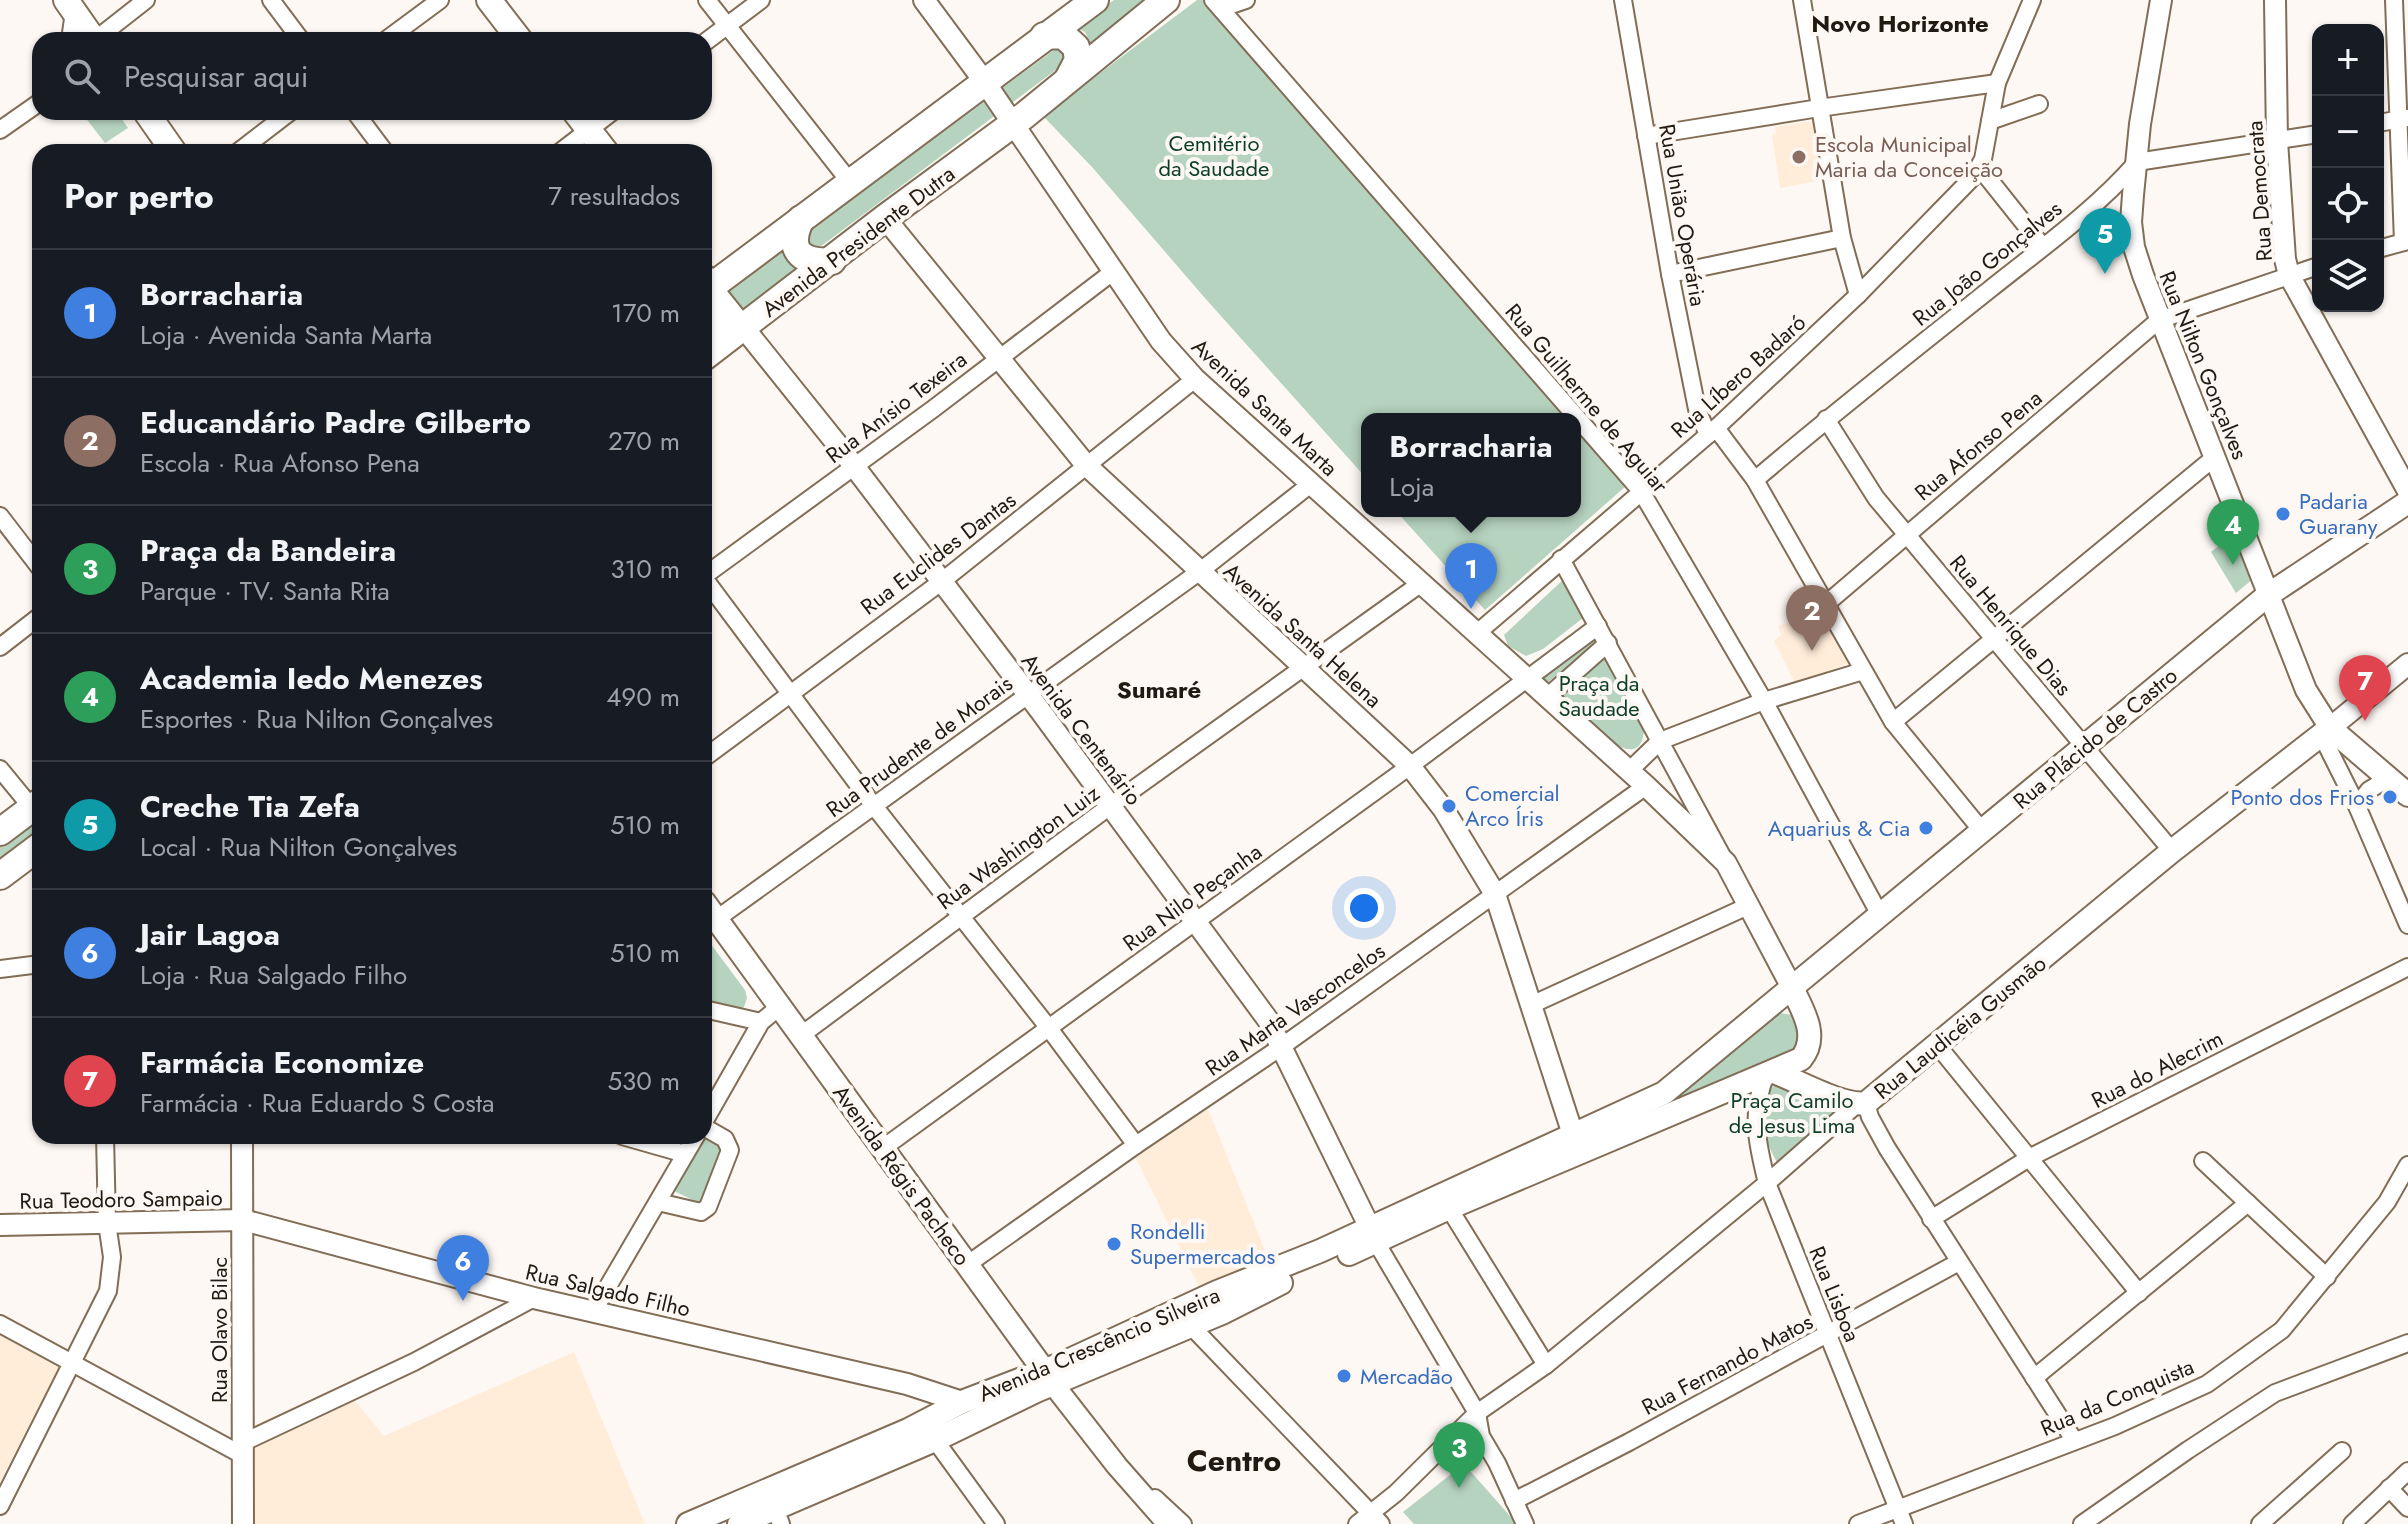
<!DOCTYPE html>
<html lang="pt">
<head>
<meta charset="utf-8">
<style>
	:root { --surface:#171b24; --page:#242831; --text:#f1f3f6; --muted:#9ea1a6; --line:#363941; --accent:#854ac0 }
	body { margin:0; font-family:Jost,sans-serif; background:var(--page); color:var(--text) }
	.controls { position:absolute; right:24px; top:24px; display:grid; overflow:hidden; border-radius:16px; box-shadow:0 2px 6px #0004 }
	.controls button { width:72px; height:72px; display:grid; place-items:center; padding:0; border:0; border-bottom:2px solid var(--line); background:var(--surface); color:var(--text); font:40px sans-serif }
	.you { position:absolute; left:1364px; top:908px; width:28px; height:28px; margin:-20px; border:6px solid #fff; border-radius:50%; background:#1a73e8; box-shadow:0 0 0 12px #1a73e833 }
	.badge { display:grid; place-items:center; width:52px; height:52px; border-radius:50%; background:var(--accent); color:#fff; font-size:26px; font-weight:700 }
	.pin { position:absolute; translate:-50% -66px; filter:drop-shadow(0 2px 4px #0008) }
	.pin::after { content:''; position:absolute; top:42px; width:28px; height:24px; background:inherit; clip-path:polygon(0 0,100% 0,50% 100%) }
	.popup { position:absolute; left:1361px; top:413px; width:220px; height:104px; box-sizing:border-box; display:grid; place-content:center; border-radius:16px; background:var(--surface); filter:drop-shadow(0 2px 6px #0005); font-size:26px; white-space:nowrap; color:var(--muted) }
	.popup b { font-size:30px; color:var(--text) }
	.popup::after { content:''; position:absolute; left:50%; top:100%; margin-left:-16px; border:16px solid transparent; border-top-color:var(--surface) }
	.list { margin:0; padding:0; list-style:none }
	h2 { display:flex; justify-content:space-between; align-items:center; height:104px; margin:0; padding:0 32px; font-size:34px }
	h2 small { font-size:26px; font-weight:400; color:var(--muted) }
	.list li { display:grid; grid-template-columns:52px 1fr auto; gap:24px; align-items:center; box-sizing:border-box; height:128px; padding:0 32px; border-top:2px solid var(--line) }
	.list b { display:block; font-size:30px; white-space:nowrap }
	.list p { margin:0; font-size:26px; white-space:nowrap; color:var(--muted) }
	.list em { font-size:26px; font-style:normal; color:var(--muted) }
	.icon { flex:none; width:44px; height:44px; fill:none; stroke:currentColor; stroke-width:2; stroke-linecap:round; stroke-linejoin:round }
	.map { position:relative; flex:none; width:2408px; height:1524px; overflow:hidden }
	.search { position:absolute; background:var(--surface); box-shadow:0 2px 6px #0004; left:32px; top:32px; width:680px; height:88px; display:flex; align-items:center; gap:20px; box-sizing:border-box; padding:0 28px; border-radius:24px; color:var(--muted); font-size:30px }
	.panel { position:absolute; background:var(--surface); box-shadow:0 2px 6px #0004; left:32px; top:144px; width:680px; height:1000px; border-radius:24px }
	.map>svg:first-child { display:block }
	.built { fill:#ffedda }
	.green { fill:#b6d3bf }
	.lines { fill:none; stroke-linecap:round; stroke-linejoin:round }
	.minor-casing { stroke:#826d56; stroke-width:20 }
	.tertiary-casing { stroke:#826d56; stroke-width:24 }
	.secondary-casing { stroke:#826d56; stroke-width:26 }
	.primary-casing { stroke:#826d56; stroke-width:28 }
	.trunk-casing { stroke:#826d56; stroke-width:30 }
	.minor { stroke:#fff; stroke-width:16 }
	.tertiary { stroke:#fff; stroke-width:20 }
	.secondary { stroke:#fff; stroke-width:22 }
	.primary { stroke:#fff; stroke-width:24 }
	.trunk { stroke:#fff; stroke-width:26 }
	.education-dot { fill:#8d6e63; stroke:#fdf8f3; stroke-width:3 }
	.shop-dot { fill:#3f7fe0; stroke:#fdf8f3; stroke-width:3 }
	.labels { text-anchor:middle; stroke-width:8; stroke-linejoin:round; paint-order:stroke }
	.park-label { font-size:22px; fill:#0c3f24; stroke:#fdf8f3 }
	.education-label { font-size:22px; fill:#785e54; stroke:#fdf8f3; text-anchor:start }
	.street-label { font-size:22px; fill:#221a11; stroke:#fdf8f3 }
	.shop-label { font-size:22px; fill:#366cbe; stroke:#fdf8f3; text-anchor:start }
	.neighbourhood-label { font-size:24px; font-weight:bold; fill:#221a11; stroke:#fdf8f3 }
	.district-label { font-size:30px; font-weight:bold; fill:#221a11; stroke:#fdf8f3 }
</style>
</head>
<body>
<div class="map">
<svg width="2408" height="1524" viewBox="0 0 2408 1524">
	<rect width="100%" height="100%" fill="#fdf8f3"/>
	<g class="built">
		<path d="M 1817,120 L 1828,179 L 1780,188 L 1772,135 L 1776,133 L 1775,127 Z"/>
		<path d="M 1817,609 L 1851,662 L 1796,685 L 1774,641 L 1781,635 L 1778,626 Z"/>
		<path d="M 1208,1109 L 1270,1263 L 1200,1289 L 1135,1156 Z"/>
		<path d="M 0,1329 L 63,1360 L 0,1482 Z"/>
		<path d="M 574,1352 L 645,1524 L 250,1524 L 251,1450 L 353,1398 L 384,1436 Z"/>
	</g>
	<g class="green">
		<path d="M 1114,0 L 1146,0 L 1094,50 L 1085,32 L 1075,27 Z"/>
		<path d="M 1197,0 L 1203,0 L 1225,15 L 1569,419 L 1367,419 L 1367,479 L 1204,297 L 1092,167 L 1043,116 Z"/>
		<path d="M 1058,47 L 1068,53 L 1065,63 L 824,244 L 818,248 L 811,246 L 807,234 L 812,229 Z"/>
		<path d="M 81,112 L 117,112 L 128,128 L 105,143 Z"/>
		<path d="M 782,243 L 787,257 L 799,267 L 740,317 L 720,291 Z"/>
		<path d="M 1575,427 L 1626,486 L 1485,610 L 1396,511 L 1575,511 Z"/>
		<path d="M 2236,532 L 2253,579 L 2236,593 L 2211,552 Z"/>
		<path d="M 1566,577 L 1583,618 L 1543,649 L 1526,656 L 1508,646 L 1504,635 Z"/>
		<path d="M 1592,636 L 1596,643 L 1547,683 L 1540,679 Z"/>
		<path d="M 1606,653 L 1644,727 C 1643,787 1572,708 1558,695 Z"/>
		<path d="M 40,814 L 40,833 L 0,863 L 0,844 Z"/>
		<path d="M 704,935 L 745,990 L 747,998 L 744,1007 L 736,1011 L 704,1003 Z"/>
		<path d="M 1780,1013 L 1798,1016 L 1804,1023 L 1793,1056 L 1619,1126 Z"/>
		<path d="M 1779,1082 L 1845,1106 L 1777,1162 C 1762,1138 1762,1118 1767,1091 Z"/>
		<path d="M 704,1136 L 723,1147 L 701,1204 L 674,1191 Z"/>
		<path d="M 1464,1464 L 1517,1524 L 1414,1524 L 1403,1512 Z"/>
	</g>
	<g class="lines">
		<g class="minor-casing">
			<g id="minor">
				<path d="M 271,0 L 301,40"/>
				<path d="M 707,0 L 850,182"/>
				<path d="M 1213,0 L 1641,491 L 1764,701 L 1880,915"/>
				<path d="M 1623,0 L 1670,274 L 1697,409 L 1708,435"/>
				<path d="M 1802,0 L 1842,238 L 1858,295"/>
				<path d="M 2394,0 L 2403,242"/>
				<path d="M 1222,8 L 1246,0"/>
				<path d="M 70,40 L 74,12"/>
				<path d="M 95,40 L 146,0"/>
				<path d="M 386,40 L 440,0"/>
				<path d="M 704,43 L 761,0"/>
				<path d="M 355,112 L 385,152"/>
				<path d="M 1990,121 L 2039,104"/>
				<path d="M 2378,123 L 2408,118"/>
				<path d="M 0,130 L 40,102"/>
				<path d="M 1646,136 L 1819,108 L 1997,83"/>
				<path d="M 238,152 L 290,112"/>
				<path d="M 560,152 L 612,112"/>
				<path d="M 1980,168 L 2043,247"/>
				<path d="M 2378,249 L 2408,241"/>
				<path d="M 1670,274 L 1842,238"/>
				<path d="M 1826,419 L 1876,498 L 2172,851"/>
				<path d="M 1716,428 L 1755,480 L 1893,722 L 1983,832"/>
				<path d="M 1755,480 C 1831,415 1910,353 1989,290 C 2039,250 2094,211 2137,162 L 2318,134"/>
				<path d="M 0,516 L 40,568"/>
				<path d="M 1561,559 L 1721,854"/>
				<path d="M 704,576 L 933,409 L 1114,271"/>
				<path d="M 704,578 L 874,806 L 1048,1027 L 1136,1145"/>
				<path d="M 1826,604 L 2159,320 L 2318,266"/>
				<path d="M 1476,634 L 1716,428 L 1858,295 L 1974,176 L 1983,159 L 1997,83 L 2032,0"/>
				<path d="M 0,647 L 40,616"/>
				<path d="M 1546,698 L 1608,643"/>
				<path d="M 1893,722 L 2215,457"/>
				<path d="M 2321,734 L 2357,806 L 2408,925"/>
				<path d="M 704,758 L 941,582 L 1195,379"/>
				<path d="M 0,769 L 32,808"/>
				<path d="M 1629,771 L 1660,741 L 1764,701 L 1863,671"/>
				<path d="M 2357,806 L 2369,790 L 2389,778"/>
				<path d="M 704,928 L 1199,572 L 1312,483"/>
				<path d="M 0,969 L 40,964"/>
				<path d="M 1531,1005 L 1748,906"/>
				<path d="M 704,1009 L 761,1022"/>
				<path d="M 800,1036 L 1110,806 L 1420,584"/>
				<path d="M 1938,1046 L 2139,1293"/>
				<path d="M 1766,1074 C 1750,1114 1757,1143 1767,1183 L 1904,1524"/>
				<path d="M 1866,1103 L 1870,1117 L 1887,1148 L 2074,1440"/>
				<path d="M 704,1122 L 761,1022 L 779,1007"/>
				<path d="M 622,1136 L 685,1154"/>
				<path d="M 883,1148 L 1410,766 L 1598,626"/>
				<path d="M 2203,1161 L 2327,1277"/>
				<path d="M 658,1202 L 701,1212 L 708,1207 L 730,1150 L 725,1139 L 704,1127"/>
				<path d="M 1449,1208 L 1546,1365"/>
				<path d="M 1931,1219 L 2029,1158 L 2408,967"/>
				<path d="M 1376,1242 L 1477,1413 L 1481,1436 L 1497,1463 L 1525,1524"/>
				<path d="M 968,1264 L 1136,1145 L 1281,1047 L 1646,786"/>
				<path d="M 593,1312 L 696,1136"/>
				<path d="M 0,1324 L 244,1456"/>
				<path d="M 1191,1326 L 1381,1524"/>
				<path d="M 2034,1378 L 2248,1203"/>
				<path d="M 935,1440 L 996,1524"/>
				<path d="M 244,1442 L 414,1362 L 534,1298"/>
				<path d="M 2389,1488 L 2408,1508"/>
				<path d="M 1155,1498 L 1183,1524"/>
				<path d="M 1514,1501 L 1629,1442 L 1959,1262"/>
				<path d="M 0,1506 L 108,1291 L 112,1257 L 107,1223 L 105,1136"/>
				<path d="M 775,1509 L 781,1524"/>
				<path d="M 1357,1524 L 1396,1493 L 1477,1413 L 1546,1365 L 1767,1183 L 1857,1104"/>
				<path d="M 1858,1524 L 2115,1426 L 2207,1384 L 2282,1330 L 2387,1202 L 2408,1165"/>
				<path d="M 2082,1524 L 2188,1450 L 2275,1393 L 2408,1343"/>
				<path d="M 2260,1524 L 2342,1451"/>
				<path d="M 2352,1524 L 2408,1471"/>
			</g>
		</g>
		<g class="tertiary-casing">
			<g id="tertiary">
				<path d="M 924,0 L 984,81 L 1161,341 L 1195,379 L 1646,786 L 1726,863 L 1791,986"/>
				<path d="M 2161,0 L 2140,124 L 2133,195 L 2131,222 L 2134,247 L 2143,275 L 2306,690 L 2330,728 L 2408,664"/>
				<path d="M 2275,0 L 2277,141 L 2285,259 L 2289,275 L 2408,491"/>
				<path d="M 885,218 L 1086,465 L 1410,766 L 1444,810 L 1495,894 L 1578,1150"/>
				<path d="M 711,287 L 841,449 L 1039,709 L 1268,1020 L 1370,1228"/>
				<path d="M 242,1136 L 243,1524"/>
				<path d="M 0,1225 L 243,1220 L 534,1298 L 907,1384 L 962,1402"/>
				<path d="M 1053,1384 L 1117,1466 L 1168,1524"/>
			</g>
		</g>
		<g class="secondary-casing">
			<g id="secondary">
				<path d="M 704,902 L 1053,1383"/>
				<path d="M 1774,1072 C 1798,1081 1843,1107 1866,1103 L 2172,851 L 2330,728 L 2408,795"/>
				<path d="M 1349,1254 L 1449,1208 L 1801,1059 C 1820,1036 1802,1009 1791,986"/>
				<path d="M 688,1524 L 908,1430 L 962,1402 L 1061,1364 L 1217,1292 L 1320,1251 L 1664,1093 L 2268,595 L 2408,502"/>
				<path d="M 739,1524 L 935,1440 L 1036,1391 L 1224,1312 L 1281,1283"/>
			</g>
		</g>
		<g class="primary-casing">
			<g id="primary">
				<path d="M 66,0 L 94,40"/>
				<path d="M 489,0 L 520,40"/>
				<path d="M 146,112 L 174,152"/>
				<path d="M 575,112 L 606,152"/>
				<path d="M 704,277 L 711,287 L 719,346"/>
			</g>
		</g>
		<g class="trunk-casing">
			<g id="trunk">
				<path d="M 1044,36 L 1063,35 L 1076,47 L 1078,60 L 1068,79"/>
				<path d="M 801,219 C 786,249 800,264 832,261"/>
				<path d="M 704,292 L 1095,0"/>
				<path d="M 704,357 L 885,218 L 1025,115 L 1166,0"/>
				<path d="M 0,832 L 40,802"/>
				<path d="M 0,876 L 40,846"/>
			</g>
		</g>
		<use href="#minor" class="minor"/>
		<use href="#tertiary" class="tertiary"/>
		<use href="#secondary" class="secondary"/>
		<use href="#primary" class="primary"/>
		<use href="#trunk" class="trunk"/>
	</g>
	<circle class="education-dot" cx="1799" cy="157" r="8"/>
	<g class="shop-dot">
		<circle cx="2283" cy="514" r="8"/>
		<circle cx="2390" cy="797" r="8"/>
		<circle cx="1449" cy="806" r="8"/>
		<circle cx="1926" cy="828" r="8"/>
		<circle cx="1114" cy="1244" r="8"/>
		<circle cx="1344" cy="1376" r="8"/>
	</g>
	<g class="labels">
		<g class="park-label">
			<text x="1214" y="151">Cemitério<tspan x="1214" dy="25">da Saudade</tspan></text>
			<text x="1599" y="691">Praça da<tspan x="1599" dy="25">Saudade</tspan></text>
			<text x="1792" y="1108">Praça Camilo<tspan x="1792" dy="25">de Jesus Lima</tspan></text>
		</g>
		<g class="education-label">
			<text x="1815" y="152">Escola Municipal<tspan x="1815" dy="25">Maria da Conceição</tspan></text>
		</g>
		<g class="street-label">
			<text transform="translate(2259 191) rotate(-94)" y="8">Rua Democrata</text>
			<text transform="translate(1683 215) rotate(80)" y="8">Rua União Operária</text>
			<text transform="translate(858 241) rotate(-37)" y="8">Avenida Presidente Dutra</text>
			<text transform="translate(1987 263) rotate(-39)" y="8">Rua João Gonçalves</text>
			<text transform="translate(2204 365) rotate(68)" y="8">Rua Nilton Gonçalves</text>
			<text transform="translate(1738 376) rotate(-42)" y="8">Rua Líbero Badaró</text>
			<text transform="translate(1587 398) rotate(50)" y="8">Rua Guilherme de Aguiar</text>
			<text transform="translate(896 407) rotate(-37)" y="8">Rua Anísio Texeira</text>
			<text transform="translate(1265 407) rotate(43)" y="8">Avenida Santa Marta</text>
			<text transform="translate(1978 445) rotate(-40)" y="8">Rua Afonso Pena</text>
			<text transform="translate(938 553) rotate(-37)" y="8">Rua Euclides Dantas</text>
			<text transform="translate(2011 625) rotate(50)" y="8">Rua Henrique Dias</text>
			<text transform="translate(1303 635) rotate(42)" y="8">Avenida Santa Helena</text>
			<text transform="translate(1082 729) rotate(53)" y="8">Avenida Centenário</text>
			<text transform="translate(2095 738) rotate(-40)" y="8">Rua Plácido de Castro</text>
			<text transform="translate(919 746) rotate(-36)" y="8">Rua Prudente de Morais</text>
			<text transform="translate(1018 847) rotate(-36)" y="8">Rua Washington Luiz</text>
			<text transform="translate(1192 897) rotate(-36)" y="8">Rua Nilo Peçanha</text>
			<text transform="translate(1295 1009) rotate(-35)" y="8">Rua Marta Vasconcelos</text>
			<text transform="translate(1960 1027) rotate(-39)" y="8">Rua Laudicéia Gusmão</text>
			<text transform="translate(2157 1069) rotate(-27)" y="8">Rua do Alecrim</text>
			<text transform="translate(902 1175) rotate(54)" y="8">Avenida Régis Pacheco</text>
			<text transform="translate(121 1199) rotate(-1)" y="8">Rua Teodoro Sampaio</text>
			<text transform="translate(608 1290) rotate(13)" y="8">Rua Salgado Filho</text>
			<text transform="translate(1835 1294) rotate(68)" y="8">Rua Lisboa</text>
			<text transform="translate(219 1330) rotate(-90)" y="8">Rua Olavo Bilac</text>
			<text transform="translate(1099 1344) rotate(-23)" y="8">Avenida Crescêncio Silveira</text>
			<text transform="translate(1727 1364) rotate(-28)" y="8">Rua Fernando Matos</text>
			<text transform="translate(2117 1397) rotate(-23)" y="8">Rua da Conquista</text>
		</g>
		<g class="shop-label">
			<text x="2299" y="509">Padaria<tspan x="2299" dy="25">Guarany</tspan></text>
			<text x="1465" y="801">Comercial<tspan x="1465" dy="25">Arco Íris</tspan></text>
			<text x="2374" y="805" text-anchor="end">Ponto dos Frios</text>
			<text x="1910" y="836" text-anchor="end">Aquarius &amp; Cia</text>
			<text x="1130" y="1239">Rondelli<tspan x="1130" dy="25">Supermercados</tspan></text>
			<text x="1360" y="1384">Mercadão</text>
		</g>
		<g class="neighbourhood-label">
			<text x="1900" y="32">Novo Horizonte</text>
			<text x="1159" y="698">Sumaré</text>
		</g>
		<g class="district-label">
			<text x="1234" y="1471">Centro</text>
		</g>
	</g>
</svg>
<div class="controls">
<button>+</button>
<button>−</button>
<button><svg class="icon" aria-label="locate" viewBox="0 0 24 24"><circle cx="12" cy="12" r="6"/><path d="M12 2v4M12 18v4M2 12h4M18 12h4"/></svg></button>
<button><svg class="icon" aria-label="layers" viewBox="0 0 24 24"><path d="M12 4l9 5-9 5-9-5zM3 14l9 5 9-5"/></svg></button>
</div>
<div class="you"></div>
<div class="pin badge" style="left:1471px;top:609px;background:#3f7fe0">1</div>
<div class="popup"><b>Borracharia</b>Loja</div>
<div class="pin badge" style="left:1812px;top:651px;background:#8d6e63">2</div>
<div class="pin badge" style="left:1459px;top:1488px;background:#2e9e5b">3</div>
<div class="pin badge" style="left:2233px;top:565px;background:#2e9e5b">4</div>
<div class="pin badge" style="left:2105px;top:274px;background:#0f9aa8">5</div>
<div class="pin badge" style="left:463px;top:1301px;background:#3f7fe0">6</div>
<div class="pin badge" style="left:2365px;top:721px;background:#e0444e">7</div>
<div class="search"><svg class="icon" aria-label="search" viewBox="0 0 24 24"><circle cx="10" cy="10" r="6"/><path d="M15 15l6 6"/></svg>Pesquisar aqui</div>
<section class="panel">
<h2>Por perto<small>7 resultados</small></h2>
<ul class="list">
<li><span class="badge" style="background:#3f7fe0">1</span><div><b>Borracharia</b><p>Loja · Avenida Santa Marta</p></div><em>170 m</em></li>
<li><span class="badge" style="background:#8d6e63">2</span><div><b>Educandário Padre Gilberto</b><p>Escola · Rua Afonso Pena</p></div><em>270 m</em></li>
<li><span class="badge" style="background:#2e9e5b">3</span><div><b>Praça da Bandeira</b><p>Parque · TV. Santa Rita</p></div><em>310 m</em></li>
<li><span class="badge" style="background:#2e9e5b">4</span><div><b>Academia Iedo Menezes</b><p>Esportes · Rua Nilton Gonçalves</p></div><em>490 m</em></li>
<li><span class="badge" style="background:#0f9aa8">5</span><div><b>Creche Tia Zefa</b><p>Local · Rua Nilton Gonçalves</p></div><em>510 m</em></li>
<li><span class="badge" style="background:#3f7fe0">6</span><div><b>Jair Lagoa</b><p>Loja · Rua Salgado Filho</p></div><em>510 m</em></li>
<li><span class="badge" style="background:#e0444e">7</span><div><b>Farmácia Economize</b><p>Farmácia · Rua Eduardo S Costa</p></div><em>530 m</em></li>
</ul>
</section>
</div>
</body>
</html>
